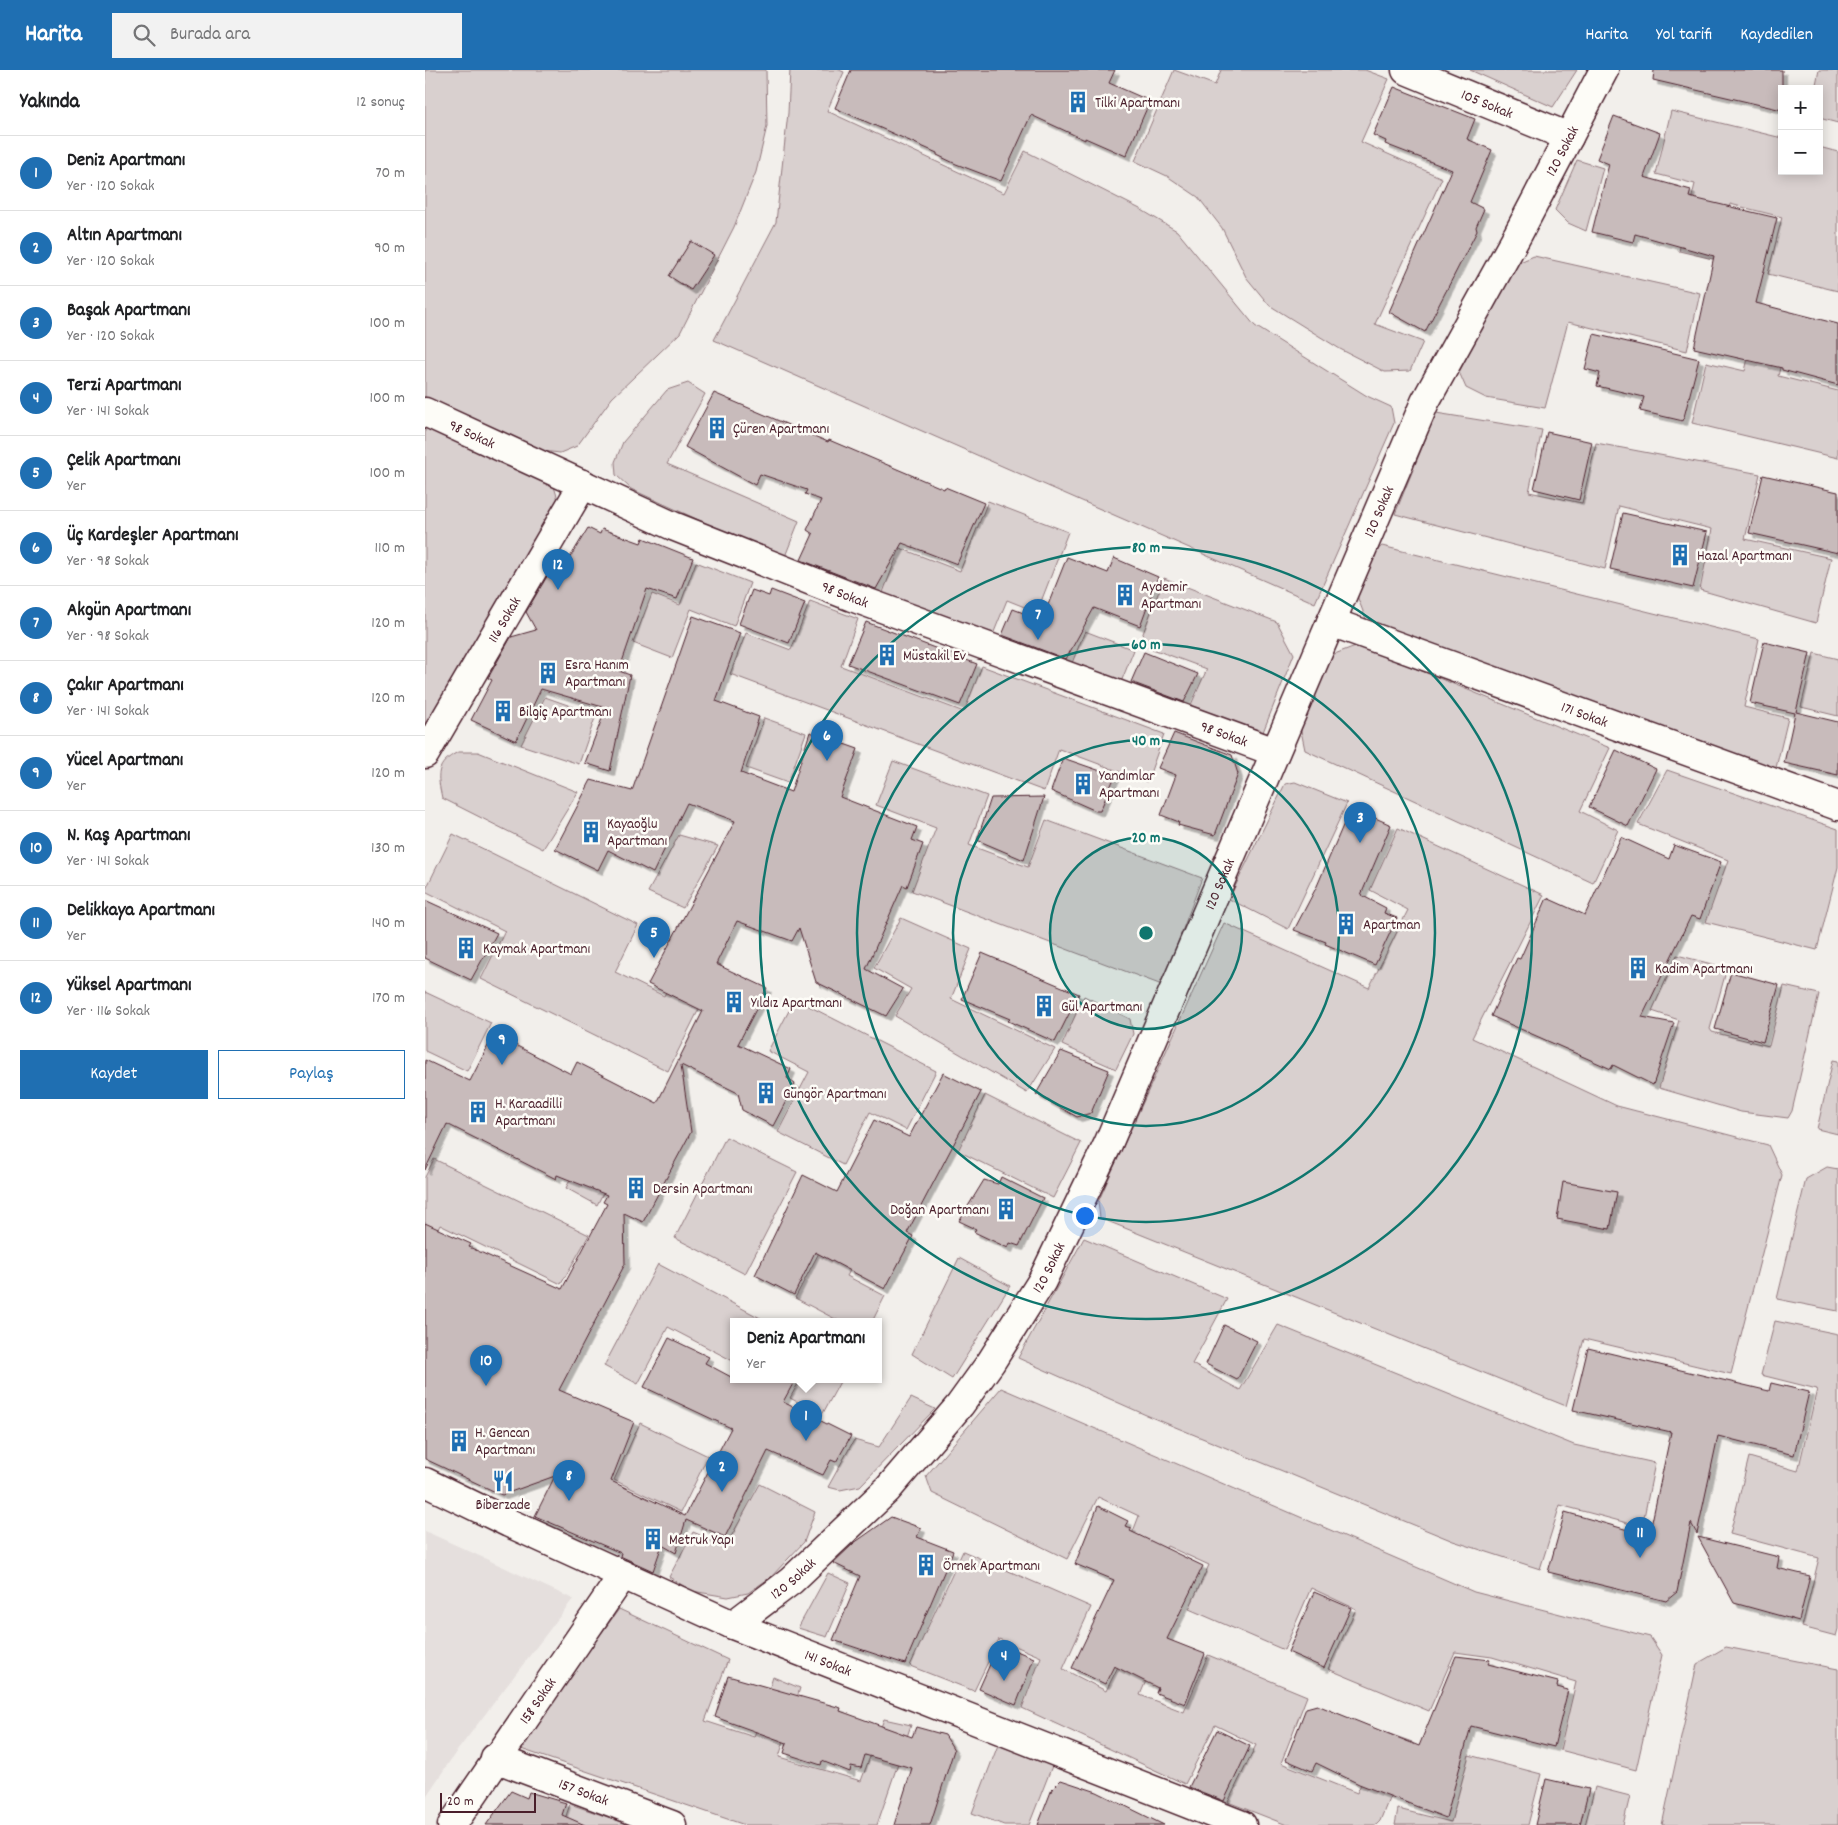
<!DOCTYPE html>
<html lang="tr">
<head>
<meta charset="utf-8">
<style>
	:root { --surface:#fff; --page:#f2f2f2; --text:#202124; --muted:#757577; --line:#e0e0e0; --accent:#1f6fb2 }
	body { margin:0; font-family:Dekko,sans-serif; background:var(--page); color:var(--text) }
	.controls { position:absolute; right:15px; top:15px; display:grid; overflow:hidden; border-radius:0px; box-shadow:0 2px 12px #0003 }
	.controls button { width:45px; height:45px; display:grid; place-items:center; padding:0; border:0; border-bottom:1px solid var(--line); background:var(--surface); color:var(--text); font:25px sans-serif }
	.scale { position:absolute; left:15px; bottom:12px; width:96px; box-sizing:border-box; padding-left:5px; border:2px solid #4a1f2b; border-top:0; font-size:14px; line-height:18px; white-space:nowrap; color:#4a1f2b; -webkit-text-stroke:4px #fdfcf7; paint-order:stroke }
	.you { position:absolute; left:659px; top:1145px; width:18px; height:18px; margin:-12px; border:4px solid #fff; border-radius:50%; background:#1a73e8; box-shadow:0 0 0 8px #1a73e833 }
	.badge { display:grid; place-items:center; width:32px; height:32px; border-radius:50%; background:var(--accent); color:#fff; font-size:16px; font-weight:700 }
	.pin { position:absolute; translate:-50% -41px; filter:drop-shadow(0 1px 2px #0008) }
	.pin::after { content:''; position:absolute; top:26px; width:18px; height:15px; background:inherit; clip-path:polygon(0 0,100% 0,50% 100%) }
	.popup { position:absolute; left:305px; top:1248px; width:152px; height:65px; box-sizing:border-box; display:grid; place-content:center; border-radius:0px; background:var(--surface); filter:drop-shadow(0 1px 4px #0005); font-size:16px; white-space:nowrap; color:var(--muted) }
	.popup b { font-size:19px; color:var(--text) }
	.popup::after { content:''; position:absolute; left:50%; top:100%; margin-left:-10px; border:10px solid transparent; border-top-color:var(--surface) }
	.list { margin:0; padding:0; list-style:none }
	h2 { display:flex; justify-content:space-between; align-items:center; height:65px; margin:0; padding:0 20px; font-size:21px }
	h2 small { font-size:16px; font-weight:400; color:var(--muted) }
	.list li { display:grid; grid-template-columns:32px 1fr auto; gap:15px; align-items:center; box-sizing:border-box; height:75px; padding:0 20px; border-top:1px solid var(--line) }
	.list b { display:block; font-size:19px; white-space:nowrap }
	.list p { margin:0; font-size:16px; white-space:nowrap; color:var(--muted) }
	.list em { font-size:16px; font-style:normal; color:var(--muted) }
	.actions { display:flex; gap:10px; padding:15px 20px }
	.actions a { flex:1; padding:11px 0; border:1px solid var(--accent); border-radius:0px; text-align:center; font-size:18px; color:var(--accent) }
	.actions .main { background:var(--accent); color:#fff }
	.icon { flex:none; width:28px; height:28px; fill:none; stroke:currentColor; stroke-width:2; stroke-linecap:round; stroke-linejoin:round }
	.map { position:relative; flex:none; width:1413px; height:1755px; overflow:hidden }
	header { display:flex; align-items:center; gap:30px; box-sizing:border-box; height:70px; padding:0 25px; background:var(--accent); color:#fff }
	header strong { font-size:24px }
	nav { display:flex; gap:28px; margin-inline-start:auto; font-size:18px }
	.search { width:350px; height:45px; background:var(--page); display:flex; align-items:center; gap:12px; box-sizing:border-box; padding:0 18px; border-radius:0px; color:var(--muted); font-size:19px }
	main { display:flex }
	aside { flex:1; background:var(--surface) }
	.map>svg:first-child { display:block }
	.built { fill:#e5dfdd }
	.green { fill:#d9d0cf; stroke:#92787d }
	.building { fill:#c8bbbb; stroke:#4a1f2b; filter:url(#shadow) }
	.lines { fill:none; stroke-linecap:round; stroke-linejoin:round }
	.minor-casing { stroke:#4a1f2b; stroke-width:31 }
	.tertiary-casing { stroke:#4a1f2b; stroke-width:31 }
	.minor { stroke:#fdfcf7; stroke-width:28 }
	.tertiary { stroke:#fdfcf7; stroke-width:28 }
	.ring { fill:none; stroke:#0f766e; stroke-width:2.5 }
	.labels { text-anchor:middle; stroke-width:5; stroke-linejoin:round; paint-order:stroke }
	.poi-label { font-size:15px; fill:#4a1f2b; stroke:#fdfcf7; text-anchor:start }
	.street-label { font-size:15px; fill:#4a1f2b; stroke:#fdfcf7 }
	.centre { fill:#0f766e; stroke:#fdfcf7; stroke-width:2.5 }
	.ring-label { font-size:15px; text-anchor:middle; font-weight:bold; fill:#0f766e; stroke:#fdfcf7; stroke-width:5; stroke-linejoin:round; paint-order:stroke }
</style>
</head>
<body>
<header>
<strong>Harita</strong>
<div class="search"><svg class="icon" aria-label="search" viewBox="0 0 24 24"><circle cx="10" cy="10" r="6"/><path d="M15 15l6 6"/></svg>Burada ara</div>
<nav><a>Harita</a><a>Yol tarifi</a><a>Kaydedilen</a></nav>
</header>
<main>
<aside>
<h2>Yakında<small>12 sonuç</small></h2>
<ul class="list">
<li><span class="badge">1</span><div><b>Deniz Apartmanı</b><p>Yer · 120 Sokak</p></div><em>70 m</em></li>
<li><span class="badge">2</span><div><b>Altın Apartmanı</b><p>Yer · 120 Sokak</p></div><em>90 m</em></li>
<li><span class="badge">3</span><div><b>Başak Apartmanı</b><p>Yer · 120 Sokak</p></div><em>100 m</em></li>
<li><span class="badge">4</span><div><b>Terzi Apartmanı</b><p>Yer · 141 Sokak</p></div><em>100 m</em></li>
<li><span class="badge">5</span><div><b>Çelik Apartmanı</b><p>Yer</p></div><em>100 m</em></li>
<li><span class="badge">6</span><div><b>Üç Kardeşler Apartmanı</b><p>Yer · 98 Sokak</p></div><em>110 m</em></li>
<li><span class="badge">7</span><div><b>Akgün Apartmanı</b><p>Yer · 98 Sokak</p></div><em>120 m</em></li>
<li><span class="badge">8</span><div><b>Çakır Apartmanı</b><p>Yer · 141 Sokak</p></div><em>120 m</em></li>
<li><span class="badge">9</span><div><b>Yücel Apartmanı</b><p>Yer</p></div><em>120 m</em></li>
<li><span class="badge">10</span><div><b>N. Kaş Apartmanı</b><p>Yer · 141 Sokak</p></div><em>130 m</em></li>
<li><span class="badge">11</span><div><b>Delikkaya Apartmanı</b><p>Yer</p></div><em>140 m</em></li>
<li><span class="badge">12</span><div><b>Yüksel Apartmanı</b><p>Yer · 116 Sokak</p></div><em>170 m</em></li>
</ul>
<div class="actions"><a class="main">Kaydet</a><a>Paylaş</a></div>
</aside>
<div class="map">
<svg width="1413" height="1755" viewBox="0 0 1413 1755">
	<defs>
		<filter id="shadow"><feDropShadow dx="4.5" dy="4.5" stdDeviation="0" flood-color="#0004"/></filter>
	</defs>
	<rect width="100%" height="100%" fill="#f2efeb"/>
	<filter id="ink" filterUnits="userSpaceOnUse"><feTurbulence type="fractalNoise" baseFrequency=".02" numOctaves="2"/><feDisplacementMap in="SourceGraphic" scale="10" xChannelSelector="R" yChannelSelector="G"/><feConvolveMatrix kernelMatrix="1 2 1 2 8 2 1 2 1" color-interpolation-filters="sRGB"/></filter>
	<g filter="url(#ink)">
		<path class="built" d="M 0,1461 L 148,1529 L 29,1685 L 0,1728 Z"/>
		<g class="green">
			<path d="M 0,0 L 341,0 L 342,56 L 331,102 L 309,157 L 255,263 L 187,328 L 152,376 L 135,383 L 118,381 L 0,327 Z"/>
			<path d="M 365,0 L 414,0 L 419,2 L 402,41 L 579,123 L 600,81 L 715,139 L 752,161 L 830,256 L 942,326 L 966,337 L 969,353 L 890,533 L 289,270 L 351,152 L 363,43 Z"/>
			<path d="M 749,0 L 790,15 L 796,0 L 940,0 L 964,9 L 936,72 L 1017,108 L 950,254 L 998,272 L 985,301 L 960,302 L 915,279 L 844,235 L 821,207 L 797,158 L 773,127 L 742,106 L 710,91 Z"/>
			<path d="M 1045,0 L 1152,0 L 1128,37 Z"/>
			<path d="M 1394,0 L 1413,0 L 1413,53 L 1394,48 L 1394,19 L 1390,19 Z"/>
			<path d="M 1246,41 L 1357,68 L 1357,101 L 1394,101 L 1394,77 L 1413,82 L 1413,221 L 1343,204 L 1357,147 L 1305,134 L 1292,190 L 1254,181 L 1270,114 L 1231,104 Z"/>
			<path d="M 1152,90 L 1178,98 L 1161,161 L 1143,153 L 1130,140 Z"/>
			<path d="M 1109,186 L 1275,223 L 1262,281 L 1143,252 L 1120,338 L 1061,328 L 1041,318 L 1034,302 L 1090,194 Z"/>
			<path d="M 1335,237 L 1368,245 L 1353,306 L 1413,321 L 1413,388 L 1267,353 L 1281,292 L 1320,301 Z"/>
			<path d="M 263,313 L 280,324 L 242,394 L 374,451 L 359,489 L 206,419 L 191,405 L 190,392 L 198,372 L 242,320 Z"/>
			<path d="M 1011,343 L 1117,360 L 1104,422 L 1157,433 L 1171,373 L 1335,404 L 1320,469 L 1406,488 L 1391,553 L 1275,520 L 1287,459 L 1194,436 L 1180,499 L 970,444 Z"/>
			<path d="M 0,351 L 127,410 L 135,436 L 0,655 Z"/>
			<path d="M 563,431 L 643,462 L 612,542 L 582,530 L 567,567 L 457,525 L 475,478 L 535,501 Z"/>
			<path d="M 957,476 L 1334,569 L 1319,637 L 1363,648 L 1350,702 L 941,549 L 932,526 L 946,485 Z"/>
			<path d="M 271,492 L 325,513 L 309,556 L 266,539 L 247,588 L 208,573 L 227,524 L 255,535 Z"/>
			<path d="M 739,508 L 852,552 L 869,584 L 838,662 L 765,637 L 782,599 L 714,574 Z"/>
			<path d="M 385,531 L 433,549 L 416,596 L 539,642 L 557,596 L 739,664 L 722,712 L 634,679 L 619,721 L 305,604 L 321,563 L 366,580 Z"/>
			<path d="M 660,561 L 709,580 L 694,617 L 645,598 Z"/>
			<path d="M 933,575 L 1185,678 L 1155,741 L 1193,760 L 1168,813 L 880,680 L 875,656 L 907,585 Z"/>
			<path d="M 1389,583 L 1413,589 L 1413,646 L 1376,637 Z"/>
			<path d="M 120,627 L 171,645 L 154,694 L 96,675 Z"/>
			<path d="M 339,648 L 381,663 L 363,713 L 321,698 Z"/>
			<path d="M 33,682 L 53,682 L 153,722 L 118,779 L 17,728 C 12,705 10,694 33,682 Z"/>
			<path d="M 468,691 L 562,726 L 544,775 L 603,797 L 621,750 L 777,808 L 737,915 L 487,821 L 511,758 L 451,735 Z"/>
			<path d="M 1242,700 L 1413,759 L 1413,797 L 1392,880 L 1281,852 L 1303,790 L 1213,754 Z"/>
			<path d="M 870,712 L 922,733 L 863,859 L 804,829 L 860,714 Z"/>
			<path d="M 973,758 L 1119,825 L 1047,968 L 1192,1036 L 1343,1075 L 1357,1105 L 1306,1304 L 1159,1269 L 1141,1336 L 675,1148 L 673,1132 L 799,853 L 944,918 L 983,840 L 945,820 Z"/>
			<path d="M 28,764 L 213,855 L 190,902 L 239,926 L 263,879 L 296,895 L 243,1001 L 56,909 L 80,861 L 0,821 Z"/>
			<path d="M 254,765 L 293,776 L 258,838 L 223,822 Z"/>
			<path d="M 476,848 L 546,879 L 526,929 L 630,979 L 602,1023 L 470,946 L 486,919 L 449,898 Z"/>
			<path d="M 1252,885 L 1302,898 L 1285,959 L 1287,962 L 1344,976 L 1359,916 L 1394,924 L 1367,1041 L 1363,1048 L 1316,1042 L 1234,1018 L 1254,950 L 1227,941 Z"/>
			<path d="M 0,922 L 66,953 L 42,1001 L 0,981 Z"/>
			<path d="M 659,926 L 705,949 L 708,964 L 691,999 L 637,975 Z"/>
			<path d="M 370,929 L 511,1001 L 481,1060 L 445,1042 L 418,1095 L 353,1062 L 384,1002 L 343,981 Z"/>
			<path d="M 1408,990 L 1413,991 L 1413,1064 L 1392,1059 Z"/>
			<path d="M 560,1025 L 656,1073 L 628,1128 L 533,1081 Z"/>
			<path d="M 301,1067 L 372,1102 L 320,1204 L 250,1168 Z"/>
			<path d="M 165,1070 L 197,1086 L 172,1135 L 141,1118 Z"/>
			<path d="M 9,1089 L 164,1165 L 136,1214 L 15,1155 L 0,1185 L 0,1107 Z"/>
			<path d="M 1402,1097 L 1413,1099 L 1413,1241 L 1352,1229 L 1381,1109 Z"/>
			<path d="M 422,1130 L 454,1146 L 422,1206 L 460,1226 L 447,1252 L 416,1252 L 370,1228 Z"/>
			<path d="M 659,1168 L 802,1229 L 767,1294 L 815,1320 L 853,1255 L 1149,1375 L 1230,1393 L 1217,1457 L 1135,1435 L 1115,1499 L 1028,1471 L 721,1345 L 593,1288 Z"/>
			<path d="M 534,1188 L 585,1216 L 527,1309 L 487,1284 Z"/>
			<path d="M 233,1194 L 341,1251 L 308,1252 L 308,1291 L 243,1257 L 213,1314 L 179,1296 Z"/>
			<path d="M 1350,1251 L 1413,1264 L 1413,1559 L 1411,1566 L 1377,1557 L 1394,1488 L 1305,1464 L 1324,1387 L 1373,1401 L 1392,1319 L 1336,1305 Z"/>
			<path d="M 375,1310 L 416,1310 L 397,1345 L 365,1328 Z"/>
			<path d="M 576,1318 L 1049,1522 L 1225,1567 L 1237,1585 L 1211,1700 L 1135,1680 L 1151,1612 L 1067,1587 L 1030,1582 L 1004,1641 L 903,1599 L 931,1539 L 886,1518 L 859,1580 L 764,1539 L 784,1495 L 742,1476 L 716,1524 L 688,1513 L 714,1446 L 673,1427 L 642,1489 L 507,1423 L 501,1406 Z"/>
			<path d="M 486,1328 L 510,1339 L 435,1416 L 415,1420 L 403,1417 L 429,1370 L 454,1377 Z"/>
			<path d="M 215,1353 L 283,1386 L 256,1442 L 189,1410 Z"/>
			<path d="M 335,1414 L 390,1442 L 379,1472 L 346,1507 L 323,1523 L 303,1527 L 267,1521 L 244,1507 L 268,1462 L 301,1476 Z"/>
			<path d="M 538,1481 L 666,1537 L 638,1599 L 681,1621 L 713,1556 L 740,1566 L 715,1625 L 759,1642 L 783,1585 L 882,1626 L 856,1693 L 932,1723 L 959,1662 L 987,1672 L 955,1751 L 951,1755 L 862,1755 L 803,1732 L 831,1675 L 790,1655 L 760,1714 L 597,1638 L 616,1587 L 574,1569 L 549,1621 L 485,1596 Z"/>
			<path d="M 403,1503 L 425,1513 L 402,1567 L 373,1558 Z"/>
			<path d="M 194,1539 L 303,1590 L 280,1651 L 329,1667 L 348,1607 L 375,1618 L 354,1687 L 436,1711 L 459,1649 L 486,1655 L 452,1755 L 320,1755 L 93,1678 Z"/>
			<path d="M 1301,1577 L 1413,1599 L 1413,1755 L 1237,1755 L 1272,1594 Z"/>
			<path d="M 573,1675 L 627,1696 L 604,1755 L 579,1755 L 547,1743 Z"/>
			<path d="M 1044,1685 L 1116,1704 L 1103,1755 L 970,1755 L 973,1739 L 1026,1752 Z"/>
			<path d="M 1170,1717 L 1205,1726 L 1198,1755 L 1160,1755 Z"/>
			<path d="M 145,1734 L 206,1755 L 138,1755 Z"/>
		</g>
		<g class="building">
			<path d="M 426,0 L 690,0 L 684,13 L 725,31 L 701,86 L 660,68 L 660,70 L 606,45 L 576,111 L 531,94 L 512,85 L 512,83 L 410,38 Z"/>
			<path d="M 1229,0 L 1357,0 L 1357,40 L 1228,10 Z"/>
			<path d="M 969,17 L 1050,49 L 1042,69 L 1067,80 L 1045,132 L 1059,139 L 1051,157 L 1052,161 L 1000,262 L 964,242 L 1027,100 L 960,74 L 961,71 L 948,65 Z"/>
			<path d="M 1189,46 L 1235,63 L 1219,107 L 1266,120 L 1264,127 L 1352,148 L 1331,233 L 1413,254 L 1413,315 L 1357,300 L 1357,298 L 1269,278 L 1289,186 L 1210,164 L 1208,172 L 1167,162 L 1184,94 L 1172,89 Z"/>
			<path d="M 266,171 L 289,185 L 266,220 L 244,206 Z"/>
			<path d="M 1169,264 L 1274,289 L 1258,351 L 1215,341 L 1219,327 L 1172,316 L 1175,303 L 1160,299 Z"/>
			<path d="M 289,323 L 403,372 L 404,370 L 519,419 L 520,417 L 559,433 L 532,494 L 477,473 L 451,519 L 376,490 L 388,464 L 382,460 L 396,430 L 380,424 L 382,420 L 335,404 L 330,415 L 260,377 Z"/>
			<path d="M 1122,362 L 1167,372 L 1154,430 L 1109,419 Z"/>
			<path d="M 1338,405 L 1413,422 L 1413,483 L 1324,463 Z"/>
			<path d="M 1198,443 L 1282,462 L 1268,518 L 1185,499 Z"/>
			<path d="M 163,458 L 175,464 L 177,459 L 216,473 L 218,468 L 268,488 L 252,529 L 222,519 L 194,601 L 205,605 L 185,701 L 160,693 L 181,638 L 116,619 L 91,671 L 46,650 L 67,610 L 63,608 L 86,567 L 111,560 L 101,542 L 131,491 L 141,494 Z"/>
			<path d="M 642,487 L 683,503 L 689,488 L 733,507 L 715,556 L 669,538 L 641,589 L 577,565 L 588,539 L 617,550 Z"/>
			<path d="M 327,520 L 344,526 L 346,520 L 380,533 L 364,573 L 314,554 Z"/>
			<path d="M 268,546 L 315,563 L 291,631 L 334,647 L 316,703 L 366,722 L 385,662 L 433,679 L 415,727 L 492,757 L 487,770 L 498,774 L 482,817 L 478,815 L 441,899 L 478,919 L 461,946 L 391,912 L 374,858 L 367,871 L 312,851 L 291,894 L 342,918 L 313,974 L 366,999 L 362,1008 L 370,1014 L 348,1056 L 317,1040 L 313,1023 L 256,995 L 266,1062 L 218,1152 L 199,1143 L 200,1194 L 134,1320 L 209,1352 L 186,1411 L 260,1446 L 306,1358 L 219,1317 L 244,1268 L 284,1287 L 280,1293 L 308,1308 L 308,1310 L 370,1310 L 358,1332 L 426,1366 L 411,1392 L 406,1390 L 398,1405 L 343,1381 L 300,1467 L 261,1450 L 251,1483 L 237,1475 L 228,1501 L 195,1486 L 196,1483 L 110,1446 L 130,1406 L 77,1425 L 0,1389 L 0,1153 L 46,1174 L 44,1177 L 137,1219 L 182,1134 L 178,1132 L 182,1125 L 132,1105 L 131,1109 L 22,1054 L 0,1100 L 0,990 L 45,1011 L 69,964 L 146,1004 L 152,992 L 232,1033 L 278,941 L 223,914 L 310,751 L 262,733 L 228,803 L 183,780 L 173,800 L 130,779 L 166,710 L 207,721 Z"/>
			<path d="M 441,552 L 552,594 L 535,635 L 423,594 Z"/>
			<path d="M 1339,572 L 1385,583 L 1371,642 L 1413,652 L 1413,705 L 1359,693 L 1370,643 L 1325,633 Z"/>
			<path d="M 719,582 L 773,604 L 759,632 L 706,612 Z"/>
			<path d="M 749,663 L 807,685 L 813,704 L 790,765 L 753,755 L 754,752 L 736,745 L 751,705 L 733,698 Z"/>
			<path d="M 1191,680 L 1231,699 L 1203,756 L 1164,737 Z"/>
			<path d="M 638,688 L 690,706 L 675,741 L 671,741 L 626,721 Z"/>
			<path d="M 619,727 L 599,790 L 552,770 L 566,728 Z"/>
			<path d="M 926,737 L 966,755 L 936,825 L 961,838 L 959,843 L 972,848 L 950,895 L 900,874 L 901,872 L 869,860 L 892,816 Z"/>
			<path d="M 1196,767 L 1244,789 L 1249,775 L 1296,792 L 1275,849 L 1266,846 L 1217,947 L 1249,953 L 1228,1015 L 1188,995 L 1186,999 L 1066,946 L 1092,888 L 1095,889 L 1122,828 L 1160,845 Z"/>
			<path d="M 0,830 L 72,863 L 46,910 L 0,888 Z"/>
			<path d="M 557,883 L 654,924 L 630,972 L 583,951 L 585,949 L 537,929 Z"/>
			<path d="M 1306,902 L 1354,915 L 1338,972 L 1290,959 Z"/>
			<path d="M 636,981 L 684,1000 L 666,1043 L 652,1047 L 611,1024 Z"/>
			<path d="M 518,1003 L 556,1022 L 482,1163 L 488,1166 L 460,1219 L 390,1182 L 369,1225 L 330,1205 L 378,1105 L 412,1122 L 449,1050 L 484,1067 Z"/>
			<path d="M 576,1107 L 618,1128 L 594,1176 L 585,1173 L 583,1178 L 549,1162 L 551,1159 L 534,1151 L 559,1110 L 573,1114 Z"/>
			<path d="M 1138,1112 L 1192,1122 L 1185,1159 L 1132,1149 Z"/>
			<path d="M 799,1255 L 832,1271 L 812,1310 L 781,1294 Z"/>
			<path d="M 1163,1278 L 1344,1321 L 1346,1313 L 1384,1322 L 1369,1385 L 1293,1366 L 1272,1464 L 1266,1453 L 1252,1522 L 1241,1531 L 1123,1502 L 1140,1442 L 1224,1466 L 1246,1362 L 1148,1340 Z"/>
			<path d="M 673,1436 L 703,1451 L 700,1456 L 707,1458 L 705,1461 L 778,1496 L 742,1569 L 780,1584 L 760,1634 L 731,1623 L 733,1618 L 689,1596 L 680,1614 L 647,1598 L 689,1510 L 650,1494 Z"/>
			<path d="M 466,1447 L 496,1458 L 492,1467 L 528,1481 L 480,1594 L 408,1570 L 435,1506 L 408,1493 L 429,1473 Z"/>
			<path d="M 1273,1467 L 1354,1487 L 1352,1498 L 1385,1506 L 1374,1551 L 1309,1533 Z"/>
			<path d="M 889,1522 L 926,1538 L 899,1598 L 863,1582 Z"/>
			<path d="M 574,1574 L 609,1588 L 591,1635 L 554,1619 Z"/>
			<path d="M 1031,1586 L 1065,1590 L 1063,1594 L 1133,1612 L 1132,1617 L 1143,1620 L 1129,1677 L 1046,1656 L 1021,1748 L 934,1714 L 891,1693 L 887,1701 L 861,1690 L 881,1638 L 892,1635 L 994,1676 Z"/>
			<path d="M 303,1606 L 416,1638 L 415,1641 L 487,1667 L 491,1657 L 520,1665 L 529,1680 L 505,1755 L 469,1755 L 487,1698 L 440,1685 L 436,1698 L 426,1696 L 425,1702 L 397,1691 L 396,1695 L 359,1683 L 362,1673 L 290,1647 Z"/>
			<path d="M 792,1660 L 825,1676 L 799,1731 L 764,1717 Z"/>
			<path d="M 1121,1709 L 1164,1719 L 1155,1755 L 1110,1755 Z"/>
			<path d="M 636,1710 L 672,1722 L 739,1755 L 613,1755 L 627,1719 Z"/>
			<path d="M 86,1721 L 102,1728 L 104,1722 L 141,1733 L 137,1745 L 160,1755 L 61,1755 Z"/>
		</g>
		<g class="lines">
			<g class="minor-casing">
				<g id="minor">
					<path id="s1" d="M 981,0 L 1144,67"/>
					<path id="s2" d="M 0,342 L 248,456 L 427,527 L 850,682"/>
					<path id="s3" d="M 906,552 L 1413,736"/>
					<path id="s4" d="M 0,684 L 158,414"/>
					<path id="s5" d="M 308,1555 L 366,1511 L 463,1419 L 535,1335 L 566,1292 L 617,1211 L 683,1074 L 1000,332 L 1093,164 L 1179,0"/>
					<path id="s6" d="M 70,1688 L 247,1755"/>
					<path id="s7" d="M 27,1755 L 198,1505"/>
				</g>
			</g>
			<g class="tertiary-casing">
				<g id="tertiary">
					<path id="s8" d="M 0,1412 L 84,1453 L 308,1555 L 817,1755"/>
				</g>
			</g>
			<use href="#minor" class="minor"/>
			<use href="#tertiary" class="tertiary"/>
		</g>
	</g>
	<circle cx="721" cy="863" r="96" fill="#0f766e" fill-opacity=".12"/>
	<g class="ring">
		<circle cx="721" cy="863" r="96"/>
		<circle cx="721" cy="863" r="193"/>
		<circle cx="721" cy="863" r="289"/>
		<circle cx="721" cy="863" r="386"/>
	</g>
	<defs>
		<g id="building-bare" transform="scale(1.725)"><path d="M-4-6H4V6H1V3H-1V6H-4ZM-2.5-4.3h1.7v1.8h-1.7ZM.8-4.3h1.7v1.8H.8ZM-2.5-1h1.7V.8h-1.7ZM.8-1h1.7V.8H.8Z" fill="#1f6fb2" stroke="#fdfcf7" stroke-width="2.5" paint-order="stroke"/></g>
		<g id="restaurant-bare" transform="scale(1.725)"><path d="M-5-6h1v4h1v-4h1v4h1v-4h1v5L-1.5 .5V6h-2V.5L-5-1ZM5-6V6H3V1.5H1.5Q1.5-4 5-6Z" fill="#1f6fb2" stroke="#fdfcf7" stroke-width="2.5" paint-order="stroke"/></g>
	</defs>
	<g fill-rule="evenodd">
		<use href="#building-bare" x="653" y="32"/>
		<use href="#building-bare" x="292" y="358"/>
		<use href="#building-bare" x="1255" y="485"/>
		<use href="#building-bare" x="700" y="525"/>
		<use href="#building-bare" x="462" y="585"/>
		<use href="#building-bare" x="123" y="603"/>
		<use href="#building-bare" x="78" y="641"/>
		<use href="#building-bare" x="658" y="714"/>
		<use href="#building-bare" x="166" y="762"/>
		<use href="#building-bare" x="921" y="854"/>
		<use href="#building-bare" x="41" y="878"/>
		<use href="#building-bare" x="1213" y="898"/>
		<use href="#building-bare" x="309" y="932"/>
		<use href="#building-bare" x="619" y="936"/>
		<use href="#building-bare" x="341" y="1023"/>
		<use href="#building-bare" x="53" y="1042"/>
		<use href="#building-bare" x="211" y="1118"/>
		<use href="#building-bare" x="581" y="1139"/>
		<use href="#building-bare" x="34" y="1371"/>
		<use href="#restaurant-bare" x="78" y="1411"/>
		<use href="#building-bare" x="228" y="1469"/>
		<use href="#building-bare" x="501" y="1495"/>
	</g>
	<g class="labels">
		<g class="poi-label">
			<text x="670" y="37">Tilki Apartmanı</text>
			<text x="308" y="363">Çüren Apartmanı</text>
			<text x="1272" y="490">Hazal Apartmanı</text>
			<text x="716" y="521">Aydemir<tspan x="716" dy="17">Apartmanı</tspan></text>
			<text x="478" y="590">Müstakil Ev</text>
			<text x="140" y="599">Esra Hanım<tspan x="140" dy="17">Apartmanı</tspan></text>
			<text x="94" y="646">Bilgiç Apartmanı</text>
			<text x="674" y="710">Yandımlar<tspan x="674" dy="17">Apartmanı</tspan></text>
			<text x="182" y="758">Kayaoğlu<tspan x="182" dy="17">Apartmanı</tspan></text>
			<text x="938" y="859">Apartman</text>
			<text x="58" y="883">Kaymak Apartmanı</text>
			<text x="1230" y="903">Kadim Apartmanı</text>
			<text x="326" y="937">Yıldız Apartmanı</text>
			<text x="636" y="941">Gül Apartmanı</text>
			<text x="358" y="1028">Güngör Apartmanı</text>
			<text x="70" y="1038">H. Karaadilli<tspan x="70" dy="17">Apartmanı</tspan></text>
			<text x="228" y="1123">Dersin Apartmanı</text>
			<text x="564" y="1144" text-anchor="end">Doğan Apartmanı</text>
			<text x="50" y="1367">H. Gencan<tspan x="50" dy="17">Apartmanı</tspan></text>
			<text x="78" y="1439" text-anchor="middle">Biberzade</text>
			<text x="244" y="1474">Metruk Yapı</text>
			<text x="518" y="1500">Örnek Apartmanı</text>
		</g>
		<g class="street-label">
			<text dy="5" stroke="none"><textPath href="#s1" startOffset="88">105 Sokak</textPath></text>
			<text dy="5" stroke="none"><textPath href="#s5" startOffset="1711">120 Sokak</textPath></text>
			<text dy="5" stroke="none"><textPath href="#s2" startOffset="52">98 Sokak</textPath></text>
			<text dy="5" stroke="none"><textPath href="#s5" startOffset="1306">120 Sokak</textPath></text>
			<text dy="5" stroke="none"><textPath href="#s2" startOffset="458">98 Sokak</textPath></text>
			<text dy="5" stroke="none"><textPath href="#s4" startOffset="156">116 Sokak</textPath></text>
			<text dy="5" stroke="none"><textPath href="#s3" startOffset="270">171 Sokak</textPath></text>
			<text dy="5" stroke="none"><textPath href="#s2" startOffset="862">98 Sokak</textPath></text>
			<text dy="5" stroke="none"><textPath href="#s5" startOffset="901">120 Sokak</textPath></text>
			<text dy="5" stroke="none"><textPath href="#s5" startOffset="481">120 Sokak</textPath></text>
			<text dy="5" stroke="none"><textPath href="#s5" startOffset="76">120 Sokak</textPath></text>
			<text dy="5" stroke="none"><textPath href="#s8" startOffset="442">141 Sokak</textPath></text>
			<text dy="5" stroke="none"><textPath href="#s7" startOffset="151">158 Sokak</textPath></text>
			<text dy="5" stroke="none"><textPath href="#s6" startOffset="95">157 Sokak</textPath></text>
		</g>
	</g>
	<circle cx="721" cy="863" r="8" class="centre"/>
	<g class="ring-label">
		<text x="721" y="482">80 m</text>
		<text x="721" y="579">60 m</text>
		<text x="721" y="675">40 m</text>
		<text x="721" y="772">20 m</text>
	</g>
</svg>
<div class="controls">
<button>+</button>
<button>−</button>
</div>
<div class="scale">20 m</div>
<div class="you"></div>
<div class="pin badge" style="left:381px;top:1371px">1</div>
<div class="popup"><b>Deniz Apartmanı</b>Yer</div>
<div class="pin badge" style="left:297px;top:1422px">2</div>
<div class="pin badge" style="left:935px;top:773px">3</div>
<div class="pin badge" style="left:579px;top:1611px">4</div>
<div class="pin badge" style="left:229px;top:888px">5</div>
<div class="pin badge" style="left:402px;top:691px">6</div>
<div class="pin badge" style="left:613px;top:570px">7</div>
<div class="pin badge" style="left:144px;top:1431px">8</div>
<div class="pin badge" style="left:77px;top:995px">9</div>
<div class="pin badge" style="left:61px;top:1316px">10</div>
<div class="pin badge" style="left:1215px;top:1488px">11</div>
<div class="pin badge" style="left:133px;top:520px">12</div>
</div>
</main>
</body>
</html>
